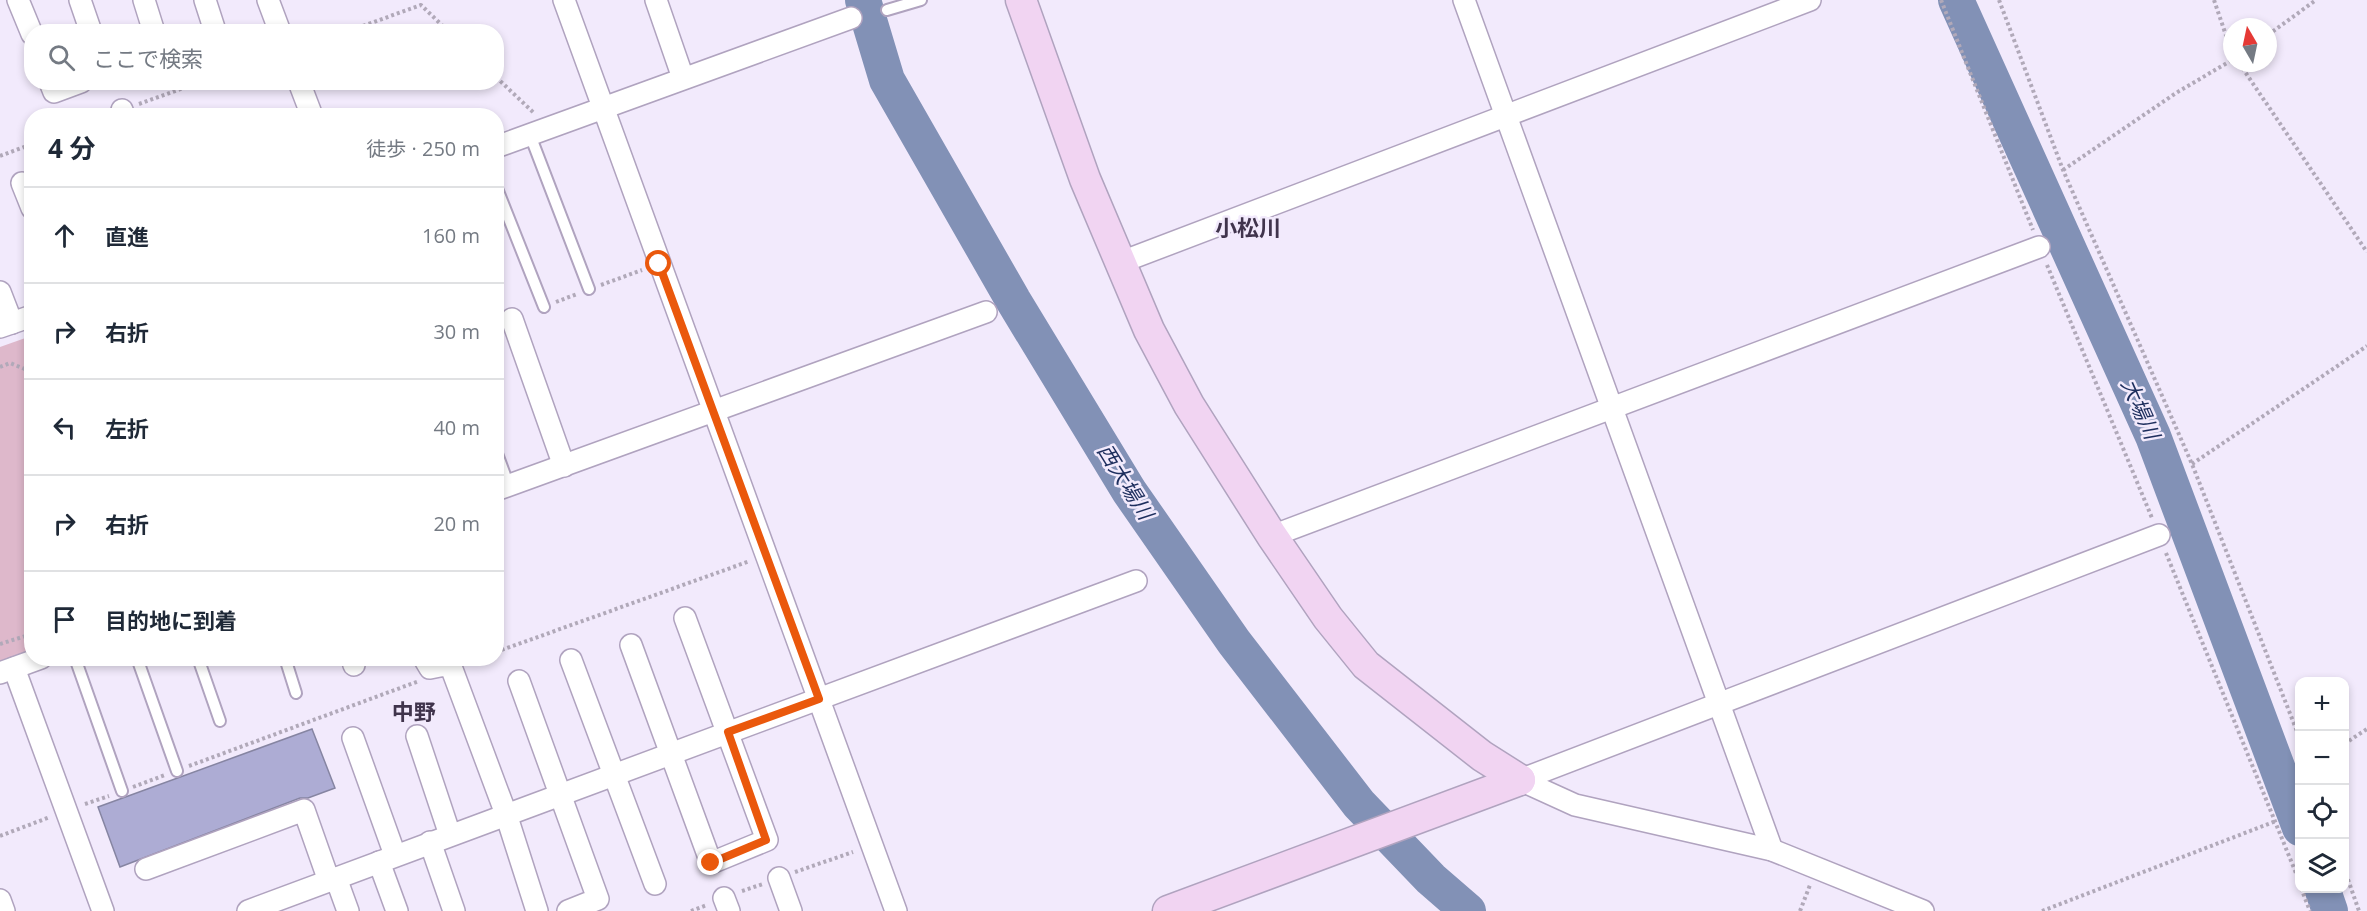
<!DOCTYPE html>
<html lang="ja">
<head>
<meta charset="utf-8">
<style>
	:root { --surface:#fff; --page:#f6f6f7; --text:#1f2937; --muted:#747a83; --line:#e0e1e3 }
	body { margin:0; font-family:"Open Sans","Noto Sans JP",sans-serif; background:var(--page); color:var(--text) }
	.controls { position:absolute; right:18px; bottom:18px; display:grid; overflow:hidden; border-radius:12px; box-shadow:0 3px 9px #0003 }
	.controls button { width:54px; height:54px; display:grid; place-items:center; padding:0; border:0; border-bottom:2px solid var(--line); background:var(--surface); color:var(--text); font:30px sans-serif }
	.compass { position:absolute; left:2223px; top:18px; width:54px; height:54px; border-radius:50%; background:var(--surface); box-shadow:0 3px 9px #0003; rotate:351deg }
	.stop { position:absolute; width:18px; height:18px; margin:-14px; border:4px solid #ea580c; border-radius:50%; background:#fff }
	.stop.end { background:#ea580c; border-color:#fff; box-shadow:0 2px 6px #0008 }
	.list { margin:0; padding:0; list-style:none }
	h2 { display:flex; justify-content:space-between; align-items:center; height:78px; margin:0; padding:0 24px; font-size:26px }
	h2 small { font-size:20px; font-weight:400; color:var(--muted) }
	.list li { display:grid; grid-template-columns:39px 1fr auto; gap:18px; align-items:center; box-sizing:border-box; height:96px; padding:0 24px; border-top:2px solid var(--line) }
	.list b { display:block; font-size:22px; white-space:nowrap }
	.list em { font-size:20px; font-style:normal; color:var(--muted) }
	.icon { flex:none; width:33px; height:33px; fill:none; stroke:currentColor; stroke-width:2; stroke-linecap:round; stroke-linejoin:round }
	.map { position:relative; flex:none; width:2367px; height:911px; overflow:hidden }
	.search { position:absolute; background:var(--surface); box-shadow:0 3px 9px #0003; left:24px; top:24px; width:480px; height:66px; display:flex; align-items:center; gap:15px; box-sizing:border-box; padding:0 21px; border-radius:24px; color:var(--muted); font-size:22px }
	.panel { position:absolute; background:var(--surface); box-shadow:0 3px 9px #0003; left:24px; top:108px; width:480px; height:558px; border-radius:24px }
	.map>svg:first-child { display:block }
	.green { fill:#deb8cb }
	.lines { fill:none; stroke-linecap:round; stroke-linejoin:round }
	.river { stroke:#8291b6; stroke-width:36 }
	.building { fill:#adacd4; stroke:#8685a2; stroke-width:1.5 }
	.lane-casing { stroke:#b0a3bf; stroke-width:14 }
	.street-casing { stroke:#b0a3bf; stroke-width:24 }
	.secondary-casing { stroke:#b0a3bf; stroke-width:33 }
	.path { stroke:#b1a9b9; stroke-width:4; stroke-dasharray:3 3; stroke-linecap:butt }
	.lane { stroke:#fff; stroke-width:10 }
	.street { stroke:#fff; stroke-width:21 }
	.secondary { stroke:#f1d4f2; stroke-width:30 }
	.route { stroke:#ea580c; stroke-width:8 }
	.labels { text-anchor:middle; stroke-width:5; stroke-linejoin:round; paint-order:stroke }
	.water-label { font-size:21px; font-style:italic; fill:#1d2e5d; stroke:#f2eafc }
	.quarter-label { font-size:22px; font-weight:bold; fill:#40344c; stroke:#f2eafc }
</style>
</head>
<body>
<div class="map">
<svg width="2367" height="911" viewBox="0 0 2367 911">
	<rect width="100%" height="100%" fill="#f2eafc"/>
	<path class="green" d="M 31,336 L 31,650 L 0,662 L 0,347 Z"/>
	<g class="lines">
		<g class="river">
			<path d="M 863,0 L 887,80 L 1013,300 L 1129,491 L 1234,642 L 1359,804 L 1431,879 L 1468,911"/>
			<path d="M 1956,0 L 2153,436 L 2300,828"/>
			<path d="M 2322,888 L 2330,911"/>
		</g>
	</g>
	<path class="building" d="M 312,729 L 335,788 L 308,798 L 300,798 L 120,867 L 98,807 Z"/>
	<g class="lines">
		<g class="lane-casing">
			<g id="lane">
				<path d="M 887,10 L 921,0"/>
				<path d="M 530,135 L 589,289"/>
				<path d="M 496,186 L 544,307"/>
				<path d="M 496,451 L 509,486"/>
				<path d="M 75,658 L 122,791"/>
				<path d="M 137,658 L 177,771"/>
				<path d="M 198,658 L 220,721"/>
				<path d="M 285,658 L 296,693"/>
			</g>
		</g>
		<g class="street-casing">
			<g id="street">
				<path d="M 18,0 L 32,34"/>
				<path d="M 80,0 L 91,32"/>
				<path d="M 144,0 L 154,32"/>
				<path d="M 205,0 L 215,31"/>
				<path d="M 268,0 L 280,32"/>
				<path d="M 564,0 L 896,911"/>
				<path d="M 656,0 L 683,78"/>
				<path d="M 1464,0 L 1772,850"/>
				<path d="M 50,82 L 54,92 L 81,82"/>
				<path d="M 299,82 L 312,116"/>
				<path d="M 122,110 L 124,116"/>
				<path d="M 496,147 L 851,18"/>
				<path d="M 22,183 L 32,208"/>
				<path d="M 1119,263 L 1810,0"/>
				<path d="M 0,292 L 12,323"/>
				<path d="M 512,319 L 564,466"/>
				<path d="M 0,327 L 32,316"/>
				<path d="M 496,490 L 986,312"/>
				<path d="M 1272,536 L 2039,247"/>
				<path d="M 631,645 L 711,863 L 767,840 L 685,618"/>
				<path d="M 352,658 L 354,665"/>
				<path d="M 424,658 L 430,668 L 450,664 L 506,814 L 537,911"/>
				<path d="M 571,660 L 655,884"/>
				<path d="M 14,668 L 103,911"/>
				<path d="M 0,673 L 41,658"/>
				<path d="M 519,681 L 598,899 L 568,911"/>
				<path d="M 417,736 L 450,835"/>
				<path d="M 353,738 L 395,855"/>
				<path d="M 1520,780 L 2159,535"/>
				<path d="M 1520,780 L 1575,805 L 1772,850 L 1923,911"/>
				<path d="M 430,842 L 454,911"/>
				<path d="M 379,862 L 397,911"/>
				<path d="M 146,869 L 304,810 L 329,881"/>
				<path d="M 336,878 L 348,911"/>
				<path d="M 779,878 L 791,911"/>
				<path d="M 724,898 L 729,911"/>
				<path d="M 0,900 L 4,911"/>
				<path d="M 248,911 L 1136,581"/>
			</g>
		</g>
		<g class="secondary-casing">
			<g id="secondary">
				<path d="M 1021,0 L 1085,179 L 1149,330 L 1189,405 L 1272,536 L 1328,618 L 1366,665 L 1482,756 L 1520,780"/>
				<path d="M 1168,911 L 1520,780"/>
			</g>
		</g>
		<g class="path">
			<path d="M 1941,0 L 2033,230"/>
			<path d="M 1999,0 L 2063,170 L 2192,464 L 2300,739"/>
			<path d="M 2214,0 L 2232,53"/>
			<path d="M 346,32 L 421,5 L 449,32"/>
			<path d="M 2268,35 L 2316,0"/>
			<path d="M 2239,63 L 2367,252"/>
			<path d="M 496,77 L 535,114"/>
			<path d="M 139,104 L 200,82"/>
			<path d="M 0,156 L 32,144"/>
			<path d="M 2063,170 L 2176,93 L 2232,60"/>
			<path d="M 2047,265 L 2152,518"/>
			<path d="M 601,285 L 642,270"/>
			<path d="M 556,302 L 577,294"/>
			<path d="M 0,367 L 10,363 L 32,372"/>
			<path d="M 2192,464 L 2367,346"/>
			<path d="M 2166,553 L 2300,883"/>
			<path d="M 0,644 L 32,634"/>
			<path d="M 496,652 L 750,561"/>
			<path d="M 468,663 L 479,658"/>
			<path d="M 2344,744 L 2367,729"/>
			<path d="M 189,766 L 419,681"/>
			<path d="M 133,787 L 165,775"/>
			<path d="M 85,804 L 109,796"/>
			<path d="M 0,836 L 50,817"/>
			<path d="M 2344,868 L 2359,911"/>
			<path d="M 795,872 L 853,852"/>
			<path d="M 2301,888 L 2310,911"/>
			<path d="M 742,891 L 763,884"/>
			<path d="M 691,911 L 707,905"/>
			<path d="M 1800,911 L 1810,885"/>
			<path d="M 2042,911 L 2276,821"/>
		</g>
		<use href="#lane" class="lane"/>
		<use href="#street" class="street"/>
		<use href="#secondary" class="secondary"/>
	</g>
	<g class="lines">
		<path class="route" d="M 659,264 L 819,699 L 728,732 L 766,840 L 711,863"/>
	</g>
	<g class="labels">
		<g class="water-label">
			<text transform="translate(2140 409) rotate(66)" y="7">大場川</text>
			<text transform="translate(1125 482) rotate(58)" y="7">西大場川</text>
		</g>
		<g class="quarter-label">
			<text x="1248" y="236">小松川</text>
			<text x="414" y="720">中野</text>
		</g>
	</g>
</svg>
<div class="controls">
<button>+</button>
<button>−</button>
<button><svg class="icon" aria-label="locate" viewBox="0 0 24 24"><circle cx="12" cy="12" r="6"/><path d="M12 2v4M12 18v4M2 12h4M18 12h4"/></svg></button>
<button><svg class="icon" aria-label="layers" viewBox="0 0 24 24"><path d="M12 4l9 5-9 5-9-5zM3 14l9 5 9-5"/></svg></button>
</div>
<svg class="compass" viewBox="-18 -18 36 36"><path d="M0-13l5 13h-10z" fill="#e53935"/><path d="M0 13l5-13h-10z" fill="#747a83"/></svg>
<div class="stop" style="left:659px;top:264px"></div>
<div class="stop end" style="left:711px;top:863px"></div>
<div class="search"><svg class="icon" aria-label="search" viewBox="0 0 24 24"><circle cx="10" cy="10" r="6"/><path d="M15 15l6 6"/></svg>ここで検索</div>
<section class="panel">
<h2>4 分<small>徒歩 · 250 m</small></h2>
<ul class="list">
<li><svg class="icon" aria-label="ahead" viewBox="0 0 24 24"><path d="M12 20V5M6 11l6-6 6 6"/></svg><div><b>直進</b></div><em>160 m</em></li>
<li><svg class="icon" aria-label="right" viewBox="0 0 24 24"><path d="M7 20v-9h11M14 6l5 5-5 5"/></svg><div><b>右折</b></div><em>30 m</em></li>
<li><svg class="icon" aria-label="left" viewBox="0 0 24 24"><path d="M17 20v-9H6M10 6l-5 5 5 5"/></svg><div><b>左折</b></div><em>40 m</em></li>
<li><svg class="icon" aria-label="right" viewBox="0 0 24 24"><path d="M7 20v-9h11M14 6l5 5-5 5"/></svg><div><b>右折</b></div><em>20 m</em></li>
<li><svg class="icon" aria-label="arrive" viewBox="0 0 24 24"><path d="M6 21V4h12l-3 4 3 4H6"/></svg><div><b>目的地に到着</b></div></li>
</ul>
</section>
</div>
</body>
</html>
